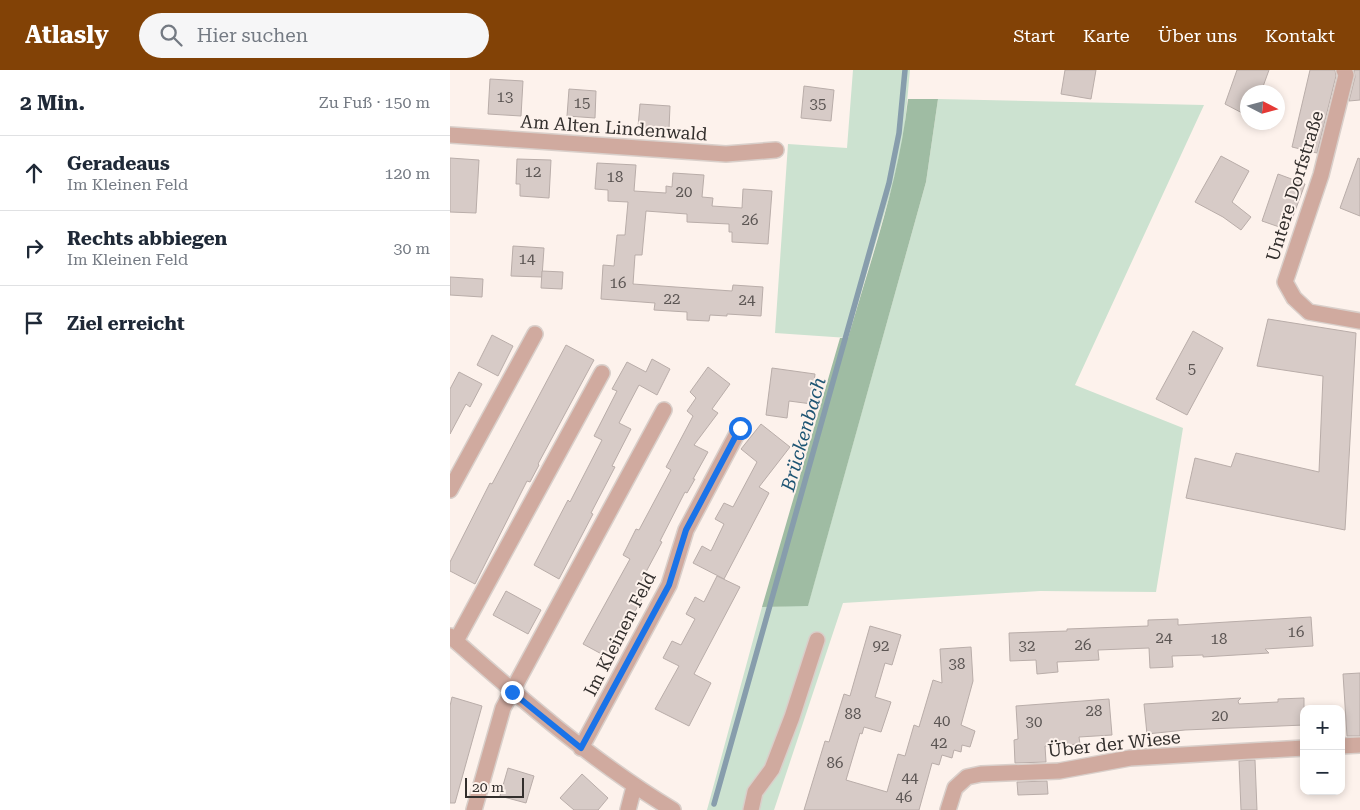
<!DOCTYPE html>
<html lang="de">
<head>
<meta charset="utf-8">
<style>
	:root { --surface:#fff; --page:#f6f6f7; --text:#1f2937; --muted:#747a83; --line:#e0e1e3; --accent:#824206 }
	body { margin:0; font-family:"Roboto Serif",serif; background:var(--page); color:var(--text) }
	.controls { position:absolute; right:15px; bottom:15px; display:grid; overflow:hidden; border-radius:10px; box-shadow:0 2px 8px #0003 }
	.controls button { width:45px; height:45px; display:grid; place-items:center; padding:0; border:0; border-bottom:1px solid var(--line); background:var(--surface); color:var(--text); font:25px sans-serif }
	.compass { position:absolute; left:790px; top:15px; width:45px; height:45px; border-radius:50%; background:var(--surface); box-shadow:0 2px 8px #0003; rotate:96deg }
	.scale { position:absolute; left:15px; bottom:12px; width:59px; box-sizing:border-box; padding-left:5px; border:2px solid #332f2d; border-top:0; font-size:14px; line-height:18px; white-space:nowrap; color:#332f2d; -webkit-text-stroke:4px #fdf2ec; paint-order:stroke }
	.stop { position:absolute; width:15px; height:15px; margin:-11px; border:4px solid #1a73e8; border-radius:50%; background:#fff }
	.stop.end { background:#1a73e8; border-color:#fff; box-shadow:0 1px 5px #0008 }
	.list { margin:0; padding:0; list-style:none }
	h2 { display:flex; justify-content:space-between; align-items:center; height:65px; margin:0; padding:0 20px; font-size:21px }
	h2 small { font-size:16px; font-weight:400; color:var(--muted) }
	.list li { display:grid; grid-template-columns:32px 1fr auto; gap:15px; align-items:center; box-sizing:border-box; height:75px; padding:0 20px; border-top:1px solid var(--line) }
	.list b { display:block; font-size:19px; white-space:nowrap }
	.list p { margin:0; font-size:16px; white-space:nowrap; color:var(--muted) }
	.list em { font-size:16px; font-style:normal; color:var(--muted) }
	.icon { flex:none; width:28px; height:28px; fill:none; stroke:currentColor; stroke-width:2; stroke-linecap:round; stroke-linejoin:round }
	.map { position:relative; flex:none; width:910px; height:740px; overflow:hidden }
	header { display:flex; align-items:center; gap:30px; box-sizing:border-box; height:70px; padding:0 25px; background:var(--accent); color:#fff }
	header strong { font-size:24px }
	nav { display:flex; gap:28px; margin-inline-start:auto; font-size:18px }
	.search { width:350px; height:45px; background:var(--page); display:flex; align-items:center; gap:12px; box-sizing:border-box; padding:0 18px; border-radius:28px; color:var(--muted); font-size:19px }
	main { display:flex }
	aside { flex:1; background:var(--surface) }
	.map>svg:first-child { display:block }
	.green { fill:#cce2d0 }
	.forest { fill:#9fbca3 }
	.lines { fill:none; stroke-linecap:round; stroke-linejoin:round }
	.stream { stroke:#879dac; stroke-width:5.5 }
	.building { fill:#d7cbc7; stroke:#b9ada9 }
	.minor-casing { stroke:#d9cfca; stroke-width:18 }
	.minor { stroke:#d0aa9f; stroke-width:15 }
	.route { stroke:#1a73e8; stroke-width:6 }
	.labels { text-anchor:middle; stroke-width:4; stroke-linejoin:round; paint-order:stroke }
	.number-label { font-size:15px; fill:#5c5654 }
	.street-label { font-size:18px; fill:#332f2d; stroke:#fdf2ec }
	.water-label { font-size:19px; font-style:italic; fill:#1d5473; stroke:#fdf2ec }
</style>
</head>
<body>
<header>
<strong>Atlasly</strong>
<div class="search"><svg class="icon" aria-label="search" viewBox="0 0 24 24"><circle cx="10" cy="10" r="6"/><path d="M15 15l6 6"/></svg>Hier suchen</div>
<nav><a>Start</a><a>Karte</a><a>Über uns</a><a>Kontakt</a></nav>
</header>
<main>
<aside>
<h2>2 Min.<small>Zu Fuß · 150 m</small></h2>
<ul class="list">
<li><svg class="icon" aria-label="ahead" viewBox="0 0 24 24"><path d="M12 20V5M6 11l6-6 6 6"/></svg><div><b>Geradeaus</b><p>Im Kleinen Feld</p></div><em>120 m</em></li>
<li><svg class="icon" aria-label="right" viewBox="0 0 24 24"><path d="M7 20v-9h11M14 6l5 5-5 5"/></svg><div><b>Rechts abbiegen</b><p>Im Kleinen Feld</p></div><em>30 m</em></li>
<li><svg class="icon" aria-label="arrive" viewBox="0 0 24 24"><path d="M6 21V4h12l-3 4 3 4H6"/></svg><div><b>Ziel erreicht</b></div></li>
</ul>
</aside>
<div class="map">
<svg width="910" height="740" viewBox="0 0 910 740">
	<rect width="100%" height="100%" fill="#fdf2ec"/>
	<g class="green">
		<path d="M 403,0 L 460,0 L 454,65 L 443,114 L 398,268 L 325,263 L 338,74 L 397,78 Z"/>
		<path d="M 488,29 L 754,35 L 625,315 L 733,358 L 706,522 L 590,521 L 393,533 L 324,740 L 257,740 L 312,537 L 358,535 L 476,112 Z"/>
	</g>
	<path class="forest" d="M 458,29 L 488,29 L 476,112 L 358,536 L 312,537 L 390,268 L 398,268 C 421,189 449,111 458,29 Z"/>
	<g class="lines">
		<path class="stream" d="M 264,734 L 439,113 L 449,63 L 455,0"/>
	</g>
	<g class="building">
		<path d="M 615,0 L 646,0 L 641,29 L 611,24 Z"/>
		<path d="M 787,0 L 819,0 L 811,22 L 798,22 L 798,46 L 775,34 Z"/>
		<path d="M 860,0 L 885,0 L 886,6 L 867,83 L 842,77 Z"/>
		<path d="M 904,0 L 910,0 L 910,30 L 899,31 L 905,7 Z"/>
		<path d="M 40,9 L 73,11 L 71,46 L 38,44 Z"/>
		<path d="M 354,16 L 384,20 L 381,51 L 351,48 Z"/>
		<path d="M 119,19 L 146,21 L 145,48 L 117,46 Z"/>
		<path d="M 190,34 L 220,36 L 219,59 L 188,57 Z"/>
		<path d="M 771,86 L 799,101 L 782,132 L 801,147 L 791,160 L 773,147 L 745,132 Z"/>
		<path d="M 0,88 L 29,90 L 26,143 L 0,142 Z"/>
		<path d="M 908,88 L 910,89 L 910,146 L 890,138 Z"/>
		<path d="M 67,89 L 101,90 L 99,128 L 70,126 L 70,114 L 66,114 Z"/>
		<path d="M 147,93 L 186,95 L 184,121 L 216,123 L 216,116 L 222,117 L 223,103 L 254,105 L 252,127 L 263,128 L 262,136 L 292,138 L 293,119 L 322,121 L 318,174 L 282,172 L 282,162 L 279,162 L 279,154 L 237,152 L 237,144 L 196,141 L 192,185 L 185,185 L 183,214 L 282,221 L 283,215 L 313,217 L 311,246 L 277,244 L 277,246 L 260,245 L 259,251 L 237,250 L 237,242 L 204,240 L 205,233 L 151,229 L 153,195 L 164,196 L 167,165 L 175,165 L 178,132 L 158,131 L 158,120 L 145,119 Z"/>
		<path d="M 828,104 L 855,114 L 838,160 L 812,151 Z"/>
		<path d="M 63,176 L 94,178 L 92,207 L 61,206 Z"/>
		<path d="M 92,201 L 113,202 L 112,219 L 91,218 Z"/>
		<path d="M 0,207 L 33,209 L 32,227 L 0,225 Z"/>
		<path d="M 818,249 L 906,263 L 895,460 L 736,428 L 745,388 L 781,397 L 786,383 L 869,402 L 873,306 L 807,296 Z"/>
		<path d="M 743,261 L 773,278 L 737,345 L 706,329 Z"/>
		<path d="M 42,265 L 63,276 L 48,306 L 27,295 Z"/>
		<path d="M 116,275 L 144,290 L 88,394 L 89,395 L 80,412 L 77,411 L 25,514 L 0,501 L 0,492 L 40,413 L 42,414 Z"/>
		<path d="M 202,289 L 220,299 L 207,325 L 189,315 L 169,353 L 181,359 L 162,396 L 165,397 L 141,443 L 143,444 L 109,509 L 84,495 L 118,430 L 120,432 L 152,370 L 144,366 L 167,321 L 162,319 L 177,292 L 196,302 Z"/>
		<path d="M 258,297 L 280,314 L 262,339 L 268,343 L 244,375 L 258,382 L 243,409 L 245,409 L 237,423 L 235,422 L 210,471 L 212,472 L 189,515 L 197,520 L 184,543 L 183,542 L 159,588 L 133,574 L 180,489 L 173,485 L 186,459 L 189,460 L 221,400 L 216,397 L 243,346 L 237,341 L 246,328 L 240,322 Z"/>
		<path d="M 322,298 L 365,304 L 362,334 L 339,331 L 337,348 L 316,345 Z"/>
		<path d="M 9,302 L 32,314 L 20,337 L 16,334 L 0,364 L 0,319 Z"/>
		<path d="M 311,354 L 340,377 L 309,417 L 319,423 L 274,509 L 243,493 L 252,476 L 261,481 L 274,454 L 265,449 L 274,433 L 283,437 L 307,392 L 291,379 Z"/>
		<path d="M 267,506 L 290,517 L 244,604 L 261,613 L 239,656 L 205,639 L 229,596 L 213,588 L 222,571 L 231,575 L 245,549 L 236,544 L 245,527 L 254,532 Z"/>
		<path d="M 56,521 L 91,540 L 78,564 L 43,545 Z"/>
		<path d="M 861,547 L 863,576 L 815,579 L 819,583 L 753,587 L 753,585 L 722,586 L 723,597 L 700,598 L 699,578 L 648,580 L 649,590 L 607,592 L 608,602 L 587,604 L 586,590 L 560,591 L 559,563 L 617,561 L 617,559 L 698,556 L 698,550 L 728,549 L 728,555 Z"/>
		<path d="M 420,556 L 451,565 L 442,595 L 435,593 L 425,627 L 441,632 L 431,662 L 414,657 L 412,664 L 410,663 L 396,710 L 437,722 L 448,684 L 455,686 L 464,655 L 469,657 L 483,610 L 492,613 L 490,579 L 521,577 L 523,611 L 511,655 L 525,661 L 520,677 L 512,675 L 511,682 L 504,680 L 502,688 L 492,685 L 489,695 L 482,693 L 469,740 L 354,740 L 375,671 L 379,672 L 394,624 L 400,626 Z"/>
		<path d="M 910,603 L 910,666 L 897,666 L 893,604 Z"/>
		<path d="M 2,627 L 32,636 L 5,733 L 0,733 L 0,636 Z"/>
		<path d="M 791,628 L 788,631 L 789,634 L 828,632 L 828,629 L 854,628 L 854,655 L 735,660 L 697,664 L 694,634 Z"/>
		<path d="M 659,629 L 662,665 L 629,667 L 630,674 L 595,676 L 596,692 L 565,693 L 564,670 L 568,669 L 566,636 Z"/>
		<path d="M 805,690 L 807,740 L 791,740 L 789,691 Z"/>
		<path d="M 58,698 L 84,706 L 76,733 L 50,726 Z"/>
		<path d="M 132,704 L 158,728 L 148,740 L 124,740 L 110,728 Z"/>
		<path d="M 597,711 L 598,724 L 568,725 L 567,712 Z"/>
	</g>
	<g class="lines">
		<g class="minor-casing">
			<g id="minor">
				<path d="M 894,0 L 896,5 L 871,105 L 835,212 L 844,228 L 859,242 L 910,251"/>
				<path d="M 0,65 L 276,84 L 326,80"/>
				<path d="M 0,420 L 85,264"/>
				<path d="M 0,566 C 71,629 142,691 223,740"/>
				<path d="M 6,571 L 152,303"/>
				<path d="M 891,676 L 910,675"/>
				<path d="M 131,678 L 219,515 L 236,460 L 290,358"/>
				<path d="M 24,740 L 53,638 L 214,340"/>
				<path d="M 178,740 L 184,717"/>
				<path d="M 301,740 L 305,722 L 322,699 L 342,647 L 367,570"/>
				<path d="M 498,740 L 505,718 L 517,707 L 531,704 L 609,701 L 680,688 L 854,678"/>
			</g>
		</g>
		<use href="#minor" class="minor"/>
	</g>
	<g class="lines">
		<path class="route" d="M 62,622 L 131,678 L 219,515 L 236,460 L 290,358"/>
	</g>
	<g class="labels">
		<g class="number-label">
			<text x="55" y="32">13</text>
			<text x="132" y="38">15</text>
			<text x="368" y="39">35</text>
			<text x="83" y="107">12</text>
			<text x="165" y="112">18</text>
			<text x="234" y="127">20</text>
			<text x="300" y="155">26</text>
			<text x="77" y="194">14</text>
			<text x="168" y="218">16</text>
			<text x="222" y="234">22</text>
			<text x="297" y="235">24</text>
			<text x="742" y="304">5</text>
			<text x="846" y="567">16</text>
			<text x="714" y="573">24</text>
			<text x="769" y="574">18</text>
			<text x="633" y="580">26</text>
			<text x="431" y="581">92</text>
			<text x="577" y="581">32</text>
			<text x="507" y="599">38</text>
			<text x="644" y="646">28</text>
			<text x="403" y="649">88</text>
			<text x="770" y="651">20</text>
			<text x="492" y="656">40</text>
			<text x="584" y="657">30</text>
			<text x="489" y="678">42</text>
			<text x="385" y="698">86</text>
			<text x="460" y="713">44</text>
			<text x="454" y="732">46</text>
		</g>
		<g class="street-label">
			<text transform="translate(164 58) rotate(4)" y="6">Am Alten Lindenwald</text>
			<text transform="translate(845 116) rotate(-73)" y="6">Untere Dorfstraße</text>
			<text transform="translate(170 564) rotate(-63)" y="6">Im Kleinen Feld</text>
			<text transform="translate(664 674) rotate(-6)" y="6">Über der Wiese</text>
		</g>
		<g class="water-label">
			<text transform="translate(353 364) rotate(-74)" y="7">Brückenbach</text>
		</g>
	</g>
</svg>
<div class="controls">
<button>+</button>
<button>−</button>
</div>
<svg class="compass" viewBox="-18 -18 36 36"><path d="M0-13l5 13h-10z" fill="#e53935"/><path d="M0 13l5-13h-10z" fill="#747a83"/></svg>
<div class="scale">20 m</div>
<div class="stop" style="left:290px;top:358px"></div>
<div class="stop end" style="left:62px;top:622px"></div>
</div>
</main>
</body>
</html>
